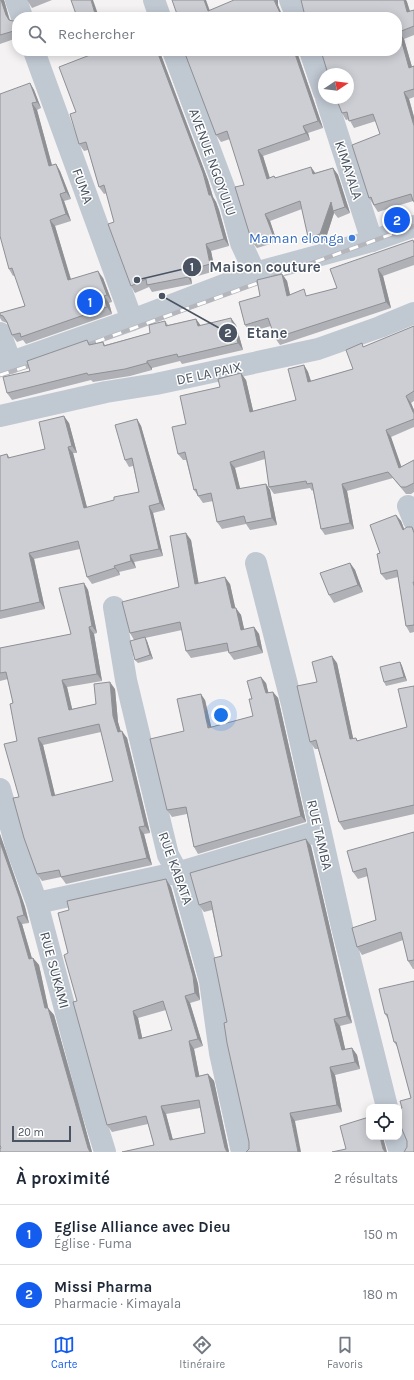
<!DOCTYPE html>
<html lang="fr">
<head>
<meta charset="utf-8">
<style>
	:root { --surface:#fff; --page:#f6f6f7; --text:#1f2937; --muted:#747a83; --line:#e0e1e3; --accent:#135cee }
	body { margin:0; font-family:Karla,sans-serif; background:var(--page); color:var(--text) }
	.controls { position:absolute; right:12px; bottom:12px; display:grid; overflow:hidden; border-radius:8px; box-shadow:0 2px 10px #0003 }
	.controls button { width:36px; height:36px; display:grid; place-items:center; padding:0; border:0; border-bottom:1px solid var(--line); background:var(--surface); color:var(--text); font:20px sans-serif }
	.compass { position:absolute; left:318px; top:68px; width:36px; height:36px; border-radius:50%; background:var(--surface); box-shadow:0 2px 10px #0003; rotate:77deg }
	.scale { position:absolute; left:12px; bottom:10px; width:59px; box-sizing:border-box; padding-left:4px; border:2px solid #495361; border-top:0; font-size:11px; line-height:14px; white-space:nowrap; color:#495361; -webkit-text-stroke:3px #fff; paint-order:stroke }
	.you { position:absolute; left:221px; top:715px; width:14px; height:14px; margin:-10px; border:3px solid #fff; border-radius:50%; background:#1a73e8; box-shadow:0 0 0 6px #1a73e833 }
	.badge { display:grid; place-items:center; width:26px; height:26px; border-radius:50%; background:var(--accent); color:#fff; font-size:13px; font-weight:700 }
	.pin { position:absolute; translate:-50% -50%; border:2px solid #fff; box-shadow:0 1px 4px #0006 }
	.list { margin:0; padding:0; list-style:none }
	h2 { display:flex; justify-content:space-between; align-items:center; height:52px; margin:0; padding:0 16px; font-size:17px }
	h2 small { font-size:13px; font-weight:400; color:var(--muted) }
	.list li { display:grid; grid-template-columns:26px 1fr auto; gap:12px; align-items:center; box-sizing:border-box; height:60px; padding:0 16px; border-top:1px solid var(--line) }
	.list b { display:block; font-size:15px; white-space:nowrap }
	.list p { margin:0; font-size:13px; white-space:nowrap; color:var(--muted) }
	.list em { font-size:13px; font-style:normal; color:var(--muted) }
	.icon { flex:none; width:22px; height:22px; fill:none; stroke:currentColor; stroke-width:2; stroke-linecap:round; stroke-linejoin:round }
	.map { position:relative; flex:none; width:414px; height:1152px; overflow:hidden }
	.search { position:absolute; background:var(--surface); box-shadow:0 2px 10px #0003; left:12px; right:12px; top:12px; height:44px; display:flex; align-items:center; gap:10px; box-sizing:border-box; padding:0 14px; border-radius:16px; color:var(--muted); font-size:15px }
	.sheet { height:172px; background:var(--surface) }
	nav { display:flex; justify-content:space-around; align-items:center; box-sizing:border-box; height:56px; border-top:1px solid var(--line); background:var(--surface); font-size:11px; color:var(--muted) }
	nav a { display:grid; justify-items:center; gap:2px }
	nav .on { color:var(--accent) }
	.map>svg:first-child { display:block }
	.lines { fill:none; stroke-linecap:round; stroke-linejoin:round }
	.minor { stroke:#c0c8d2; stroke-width:22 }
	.tertiary { stroke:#c0c8d2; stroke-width:22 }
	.rail-casing { stroke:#b4b6bc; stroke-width:4.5 }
	.rail { stroke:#fff; stroke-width:3; stroke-dasharray:9; stroke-linecap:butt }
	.wall { fill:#afb1b6; fill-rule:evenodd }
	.shaded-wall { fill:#8f9094 }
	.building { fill:#ccced4; stroke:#8f9094; fill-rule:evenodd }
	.shop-dot { fill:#3f7fe0; stroke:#fff; stroke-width:1.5 }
	.labels { text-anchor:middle; stroke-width:3; stroke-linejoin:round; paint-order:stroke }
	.street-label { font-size:14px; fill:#495361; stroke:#fff }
	.shop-label { font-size:14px; fill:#366cbe; stroke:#fff; text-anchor:end }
	.leader { fill:none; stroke:#495361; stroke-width:1.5 }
	.callout-dot { fill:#495361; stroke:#fff; stroke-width:1.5 }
	.mark-label { font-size:12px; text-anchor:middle; font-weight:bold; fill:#fff }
	.callout-label { font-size:15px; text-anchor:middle; font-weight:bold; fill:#495361; stroke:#fff; stroke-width:3; stroke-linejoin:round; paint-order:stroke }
</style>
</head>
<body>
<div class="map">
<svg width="414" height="1152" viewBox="0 0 414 1152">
	<rect width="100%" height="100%" fill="#f4f2f2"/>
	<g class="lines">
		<g class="minor">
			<path d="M 16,0 L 22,17"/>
			<path d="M 154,0 L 160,17"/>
			<path d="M 290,0 L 297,17"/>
			<path d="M 34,51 L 132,320"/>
			<path d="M 173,51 L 231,206 L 241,243 L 255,273"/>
			<path d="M 310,51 L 324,92"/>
			<path d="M 326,98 L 372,241"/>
			<path d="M 0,333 L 11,363"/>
			<path d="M 0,366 L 132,320 L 255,273 L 372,241 L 414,226"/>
			<path d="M 408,506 L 414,521"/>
			<path d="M 114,607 L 126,680 L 168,855 L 174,866 L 180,872 L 210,981 L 220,1053 L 242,1152"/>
			<path d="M 0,789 L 17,849 L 37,903 L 89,1100 L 105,1152"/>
			<path d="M 37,903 L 180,872 L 319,831"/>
		</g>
		<g class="tertiary">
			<path d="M 0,416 L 106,392 L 156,384 L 318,349 L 380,327 L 414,313"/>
			<path d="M 256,563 L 292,704 L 342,927 L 387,1107"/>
			<path d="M 395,1137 L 400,1152"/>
		</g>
		<g class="rail-casing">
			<g id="rail">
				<path d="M 79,348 L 414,226"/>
				<path d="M 0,375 L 38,363"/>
			</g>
		</g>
		<use href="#rail" class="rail"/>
	</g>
	<g class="wall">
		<path d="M 0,0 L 4,0 L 10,20 L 17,23 L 17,38 L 0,44 Z"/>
		<path d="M 27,0 L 52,0 L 32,8 Z"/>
		<path d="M 301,0 L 406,0 L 407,2 L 410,11 L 414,10 L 414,35 L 404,39 L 412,67 L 414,66 L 414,97 L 409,99 L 414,117 L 414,203 L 413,201 L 378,212 L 369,198 L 380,134 L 376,121 L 354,128 L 349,119 L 346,120 L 342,113 L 397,51 L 304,12 Z"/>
		<path d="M 88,51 L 161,51 L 161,55 L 208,180 L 213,197 L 216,202 L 219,210 L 229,246 L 211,251 L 215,271 L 191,278 L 192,284 L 152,292 L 149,287 L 135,293 L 131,286 L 107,193 L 104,194 L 99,187 L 88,150 L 84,151 L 79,144 L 76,112 L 90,55 Z"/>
		<path d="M 184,51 L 298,51 L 298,55 L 323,128 L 308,133 L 310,140 L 263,156 L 270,178 L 274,176 L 276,178 L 315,173 L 333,168 L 338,175 L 350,213 L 338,218 L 334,213 L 325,241 L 313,244 L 308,237 L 302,209 L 270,221 L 277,242 L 257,248 L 252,242 L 244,185 L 230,139 L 221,142 L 216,135 Z"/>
		<path d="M 30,83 L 34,90 L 41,108 L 37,110 L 52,165 L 56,164 L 60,171 L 71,199 L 64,201 L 71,221 L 55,226 L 71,279 L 103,278 L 112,302 L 109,303 L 112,314 L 26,344 L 23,340 L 17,342 L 12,335 L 7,323 L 2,321 L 0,318 L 0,313 L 25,306 L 15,275 L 13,276 L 9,269 Z"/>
		<path d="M 413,240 L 414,242 L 414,265 L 383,276 L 391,308 L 280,345 L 275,338 L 271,326 L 250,332 L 245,325 L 260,296 L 282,274 L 287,281 L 290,295 L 308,296 L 337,288 Z"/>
		<path d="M 196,319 L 201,326 L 236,325 L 243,350 L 182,364 L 180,361 L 152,368 L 152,370 L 130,376 L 93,382 L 91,380 L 12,400 L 7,393 L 30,371 L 87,340 L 91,345 L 103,342 L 105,345 L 150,333 L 165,321 L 168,325 Z"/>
		<path d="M 414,326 L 414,401 L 411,403 L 414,410 L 414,427 L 391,437 L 401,467 L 414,460 L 414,492 L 411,494 L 406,494 L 393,478 L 347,491 L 354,529 L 325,535 L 321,529 L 313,490 L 312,491 L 310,488 L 274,494 L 269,487 L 265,459 L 235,468 L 240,489 L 266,484 L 270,490 L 277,525 L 250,530 L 246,524 L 222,529 L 217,522 L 213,501 L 203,503 L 194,490 L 186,460 L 183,460 L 178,454 L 186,424 L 220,387 L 246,380 L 253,411 L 296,400 L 304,365 L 308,372 L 311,381 L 353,369 L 364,347 Z"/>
		<path d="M 137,419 L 141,426 L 165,510 L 153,513 L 163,556 L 134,562 L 136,568 L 119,572 L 120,575 L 92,584 L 87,577 L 80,549 L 34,559 L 45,609 L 0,619 L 0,456 L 7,454 L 10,458 L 45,449 L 69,423 L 77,453 L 73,453 L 87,508 L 114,500 L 139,492 L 133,466 L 129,467 L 125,460 Z"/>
		<path d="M 396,515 L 401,521 L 404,529 L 412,527 L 414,529 L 414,632 L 410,633 L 406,626 L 398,577 L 386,580 L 381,574 L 380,553 Z"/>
		<path d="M 191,540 L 198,583 L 230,584 L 235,608 L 241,615 L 244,630 L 254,627 L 259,634 L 263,653 L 234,660 L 229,653 L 228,651 L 191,658 L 186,651 L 182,630 L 145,638 L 147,641 L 153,659 L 138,663 L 135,660 L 134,640 L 130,633 L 179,587 Z"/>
		<path d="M 350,563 L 355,570 L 363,592 L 334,603 L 329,595 Z"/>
		<path d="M 84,583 L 88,590 L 97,633 L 94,634 L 102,681 L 67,687 L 72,709 L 96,704 L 115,689 L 118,722 L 121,732 L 127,738 L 150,833 L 144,834 L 152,865 L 66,884 L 61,877 L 42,881 L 37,874 L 19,797 L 17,741 L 13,703 L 8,679 L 0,681 L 0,648 L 71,634 ZM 101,732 L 113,781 L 55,796 L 43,745 Z"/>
		<path d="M 400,662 L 402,666 L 407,681 L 386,686 L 384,682 Z"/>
		<path d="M 337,663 L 353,738 L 358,741 L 407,727 L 414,686 L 414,814 L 344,830 L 339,822 L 318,749 L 315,749 L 310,742 L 317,682 Z"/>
		<path d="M 266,683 L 268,693 L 273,692 L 278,698 L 306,822 L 198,854 L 194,847 L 187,814 L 172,817 L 167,810 L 184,731 L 205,700 L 211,727 L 253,716 L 252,699 Z"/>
		<path d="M 414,832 L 414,969 L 413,969 L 408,961 L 403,940 L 362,955 L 357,947 L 376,920 L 368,876 L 358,879 L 353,872 Z"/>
		<path d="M 0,834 L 25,907 L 29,923 L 22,924 L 32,958 L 33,958 L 39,965 L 48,1008 L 54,1015 L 92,1152 L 0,1152 L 1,1148 Z"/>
		<path d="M 306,839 L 311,846 L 352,1023 L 340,1026 L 345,1049 L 352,1048 L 357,1055 L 360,1069 L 335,1075 L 342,1112 L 295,1121 L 249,1149 L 249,1142 L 227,1022 L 222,956 L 212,910 L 204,912 L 199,905 Z"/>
		<path d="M 171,887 L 198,984 L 200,1000 L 190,1003 L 203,1046 L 194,1049 L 199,1076 L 208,1074 L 214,1081 L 229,1152 L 122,1152 L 154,1145 L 148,1124 L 112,1132 L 107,1125 L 77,1001 L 68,953 ZM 166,1010 L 172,1030 L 142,1038 L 138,1018 ZM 200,1108 L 205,1133 L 173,1140 L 166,1114 Z"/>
		<path d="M 414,981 L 414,1152 L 407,1147 L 407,1141 L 401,1126 L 399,1125 L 399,1109 L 402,1108 L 411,1098 L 398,1048 L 394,1042 L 388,1019 L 385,1014 Z"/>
	</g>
	<g class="shaded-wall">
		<path d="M 1,0 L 4,0 L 10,22 L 6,15 Z"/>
		<path d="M 91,0 L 93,0 L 99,17 L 96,17 Z"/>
		<path d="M 204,0 L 206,0 L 212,17 L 208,11 Z"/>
		<path d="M 274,0 L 278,0 L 278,5 L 283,17 L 282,17 L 281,15 Z"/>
		<path d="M 404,0 L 406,0 L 407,2 L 412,19 L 407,12 Z"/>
		<path d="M 399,32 L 404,39 L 414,74 L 409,68 Z"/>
		<path d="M 157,51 L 161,51 L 161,55 L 208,180 L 213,197 L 216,202 L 219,210 L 229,246 L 224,239 L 209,195 Z"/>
		<path d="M 294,51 L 298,51 L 298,55 L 323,128 L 318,121 Z"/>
		<path d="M 30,83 L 34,90 L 41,108 L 37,102 Z"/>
		<path d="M 404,92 L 409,99 L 414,117 L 414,126 Z"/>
		<path d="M 32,103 L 37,110 L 54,173 L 49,166 Z"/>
		<path d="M 303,126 L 308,133 L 310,140 L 306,133 Z"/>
		<path d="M 258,150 L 263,156 L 272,186 L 267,179 Z"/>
		<path d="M 56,164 L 60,171 L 71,199 L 66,192 Z"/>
		<path d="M 311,167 L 316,174 L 313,174 Z"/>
		<path d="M 333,168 L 338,175 L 350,213 L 345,207 Z"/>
		<path d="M 60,194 L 64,201 L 71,221 L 66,214 Z"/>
		<path d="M 331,202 L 334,213 L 325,241 L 320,234 Z"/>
		<path d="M 265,214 L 270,221 L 277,242 L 273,235 Z"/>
		<path d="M 50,220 L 55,226 L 73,287 L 68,280 Z"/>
		<path d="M 206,244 L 211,251 L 215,271 L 210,264 Z"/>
		<path d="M 378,269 L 383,276 L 391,308 L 386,302 Z"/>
		<path d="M 98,271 L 103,278 L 112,302 L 107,295 Z"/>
		<path d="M 186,271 L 191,278 L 192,284 L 188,277 Z"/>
		<path d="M 282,274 L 287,281 L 292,303 L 287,296 Z"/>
		<path d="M 104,296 L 109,303 L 112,314 L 107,307 Z"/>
		<path d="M 231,318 L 236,325 L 243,350 L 238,343 Z"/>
		<path d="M 196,319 L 201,326 L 198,326 Z"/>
		<path d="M 147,361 L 152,368 L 152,370 L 147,363 Z"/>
		<path d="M 304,365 L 308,372 L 313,388 L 308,382 Z"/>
		<path d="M 241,373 L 246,380 L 255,419 L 250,412 Z"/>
		<path d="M 406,396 L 411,403 L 414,410 L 414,414 Z"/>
		<path d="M 64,416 L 69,423 L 77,453 L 72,446 Z"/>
		<path d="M 137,419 L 141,426 L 165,510 L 160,503 Z"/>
		<path d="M 386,430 L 391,437 L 404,474 L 399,468 Z"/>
		<path d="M 68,447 L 73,453 L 89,515 L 84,508 Z"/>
		<path d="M 230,462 L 235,468 L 242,496 L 237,489 Z"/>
		<path d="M 266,484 L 270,490 L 277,525 L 272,518 Z"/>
		<path d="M 342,484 L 347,491 L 354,529 L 350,523 Z"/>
		<path d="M 149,506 L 153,513 L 163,556 L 159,549 Z"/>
		<path d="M 396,515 L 401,521 L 407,536 L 403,530 Z"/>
		<path d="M 186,533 L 191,540 L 200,591 L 195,584 Z"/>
		<path d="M 29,553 L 34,559 L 45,609 L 40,602 Z"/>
		<path d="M 130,555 L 134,562 L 136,568 L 131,561 Z"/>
		<path d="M 350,563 L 355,570 L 363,592 L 358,585 Z"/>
		<path d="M 114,566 L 119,572 L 120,575 L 115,568 Z"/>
		<path d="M 225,577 L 230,584 L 237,615 L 232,608 Z"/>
		<path d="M 84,583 L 88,590 L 97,633 L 92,626 Z"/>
		<path d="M 236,608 L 241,615 L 246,637 L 241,630 Z"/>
		<path d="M 89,627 L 94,634 L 102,681 L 97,674 Z"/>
		<path d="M 254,627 L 259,634 L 263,653 L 258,646 Z"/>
		<path d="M 145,637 L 147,641 L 153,659 L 150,655 Z"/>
		<path d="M 332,656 L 337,663 L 355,747 L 350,739 Z"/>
		<path d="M 400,662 L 402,666 L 407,681 L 404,677 Z"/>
		<path d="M 261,677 L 266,683 L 270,699 L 266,693 Z"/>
		<path d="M 62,680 L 67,687 L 74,717 L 69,710 Z"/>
		<path d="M 110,682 L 115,689 L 118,722 L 123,739 L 118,732 L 113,716 Z"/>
		<path d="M 273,692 L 278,698 L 306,822 L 301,816 Z"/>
		<path d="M 201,694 L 205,700 L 213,734 L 208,728 Z"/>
		<path d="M 122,731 L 127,738 L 150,833 L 145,826 Z"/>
		<path d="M 38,738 L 43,745 L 57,803 L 52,796 Z"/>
		<path d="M 139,827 L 144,834 L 152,865 L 147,858 Z"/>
		<path d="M 0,834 L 25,907 L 29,923 L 24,915 L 0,842 Z"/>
		<path d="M 306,839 L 311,846 L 352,1023 L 347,1016 Z"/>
		<path d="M 166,879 L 171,887 L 198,984 L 200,1000 L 195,993 Z"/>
		<path d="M 17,917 L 22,924 L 34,966 L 29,959 Z"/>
		<path d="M 33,958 L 39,965 L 50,1016 L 45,1008 Z"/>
		<path d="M 185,996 L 190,1003 L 203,1046 L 198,1039 Z"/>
		<path d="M 48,1008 L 54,1015 L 92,1152 L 90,1152 L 88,1148 Z"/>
		<path d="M 133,1011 L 138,1018 L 144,1046 L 139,1039 Z"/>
		<path d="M 334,1019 L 340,1026 L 347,1057 L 342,1050 Z"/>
		<path d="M 189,1041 L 194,1049 L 201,1084 L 196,1077 Z"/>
		<path d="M 352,1048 L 357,1055 L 360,1069 L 355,1062 Z"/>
		<path d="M 330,1067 L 335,1075 L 342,1112 L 337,1105 Z"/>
		<path d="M 208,1074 L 214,1081 L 229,1152 L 227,1152 L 225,1148 Z"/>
		<path d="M 161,1106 L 166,1114 L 175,1148 L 170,1140 Z"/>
		<path d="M 290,1113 L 295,1121 L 301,1152 L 298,1152 Z"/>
		<path d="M 380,1137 L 383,1137 L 387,1152 L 385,1152 L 383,1149 Z"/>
	</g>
	<g class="building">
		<path d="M 0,0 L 1,0 L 6,15 L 9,20 L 17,22 L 17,30 L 0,35 Z"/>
		<path d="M 71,0 L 91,0 L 96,17 L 77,17 Z"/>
		<path d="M 172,0 L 204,0 L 208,11 L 234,0 L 274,0 L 281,15 L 282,17 L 178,17 Z"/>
		<path d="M 301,0 L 404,0 L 407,12 L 414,10 L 414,26 L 399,32 L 409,68 L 414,66 L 414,89 L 404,92 L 414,126 L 414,201 L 413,201 L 411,194 L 374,205 L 371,197 L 369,198 L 352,145 L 380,134 L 373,114 L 349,121 L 347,112 L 342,113 L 336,98 L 348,98 L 348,74 L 328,74 L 321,51 L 397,51 L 397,17 L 302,17 L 304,12 Z"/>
		<path d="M 88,51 L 157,51 L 203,173 L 209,195 L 211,195 L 214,203 L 224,239 L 206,244 L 210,264 L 186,271 L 188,277 L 147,285 L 146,279 L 131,286 L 108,224 L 114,222 L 104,185 L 99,187 L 86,142 L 79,144 L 70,114 L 76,112 L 59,67 L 90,55 Z"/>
		<path d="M 184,51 L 294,51 L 318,121 L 303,126 L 306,133 L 258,150 L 267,179 L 274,176 L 275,178 L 311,167 L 313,174 L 333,168 L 345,207 L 333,211 L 331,202 L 320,234 L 308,237 L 300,201 L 265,214 L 273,235 L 252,242 L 235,187 L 244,185 L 227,131 L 216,135 Z"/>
		<path d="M 30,83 L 37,102 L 32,103 L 49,166 L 56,164 L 66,192 L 60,194 L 66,214 L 50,220 L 68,280 L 98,271 L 107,295 L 104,296 L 107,307 L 21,337 L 20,333 L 12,335 L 7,322 L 3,316 L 0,315 L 0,313 L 25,306 L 12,268 L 9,269 L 0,236 L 0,94 Z"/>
		<path d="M 413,240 L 414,243 L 414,256 L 378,269 L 386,302 L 275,338 L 268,318 L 245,325 L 239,302 L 260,296 L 257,280 L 282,274 L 287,296 L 304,289 L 306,296 L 337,288 L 330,269 Z"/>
		<path d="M 231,318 L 238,343 L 178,357 L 177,354 L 147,361 L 147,363 L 125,369 L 88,375 L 87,373 L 7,393 L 3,377 L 30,371 L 27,361 L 87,340 L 89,345 L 103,342 L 104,346 L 150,333 L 149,325 L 165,321 L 166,326 L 196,319 L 198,326 Z"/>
		<path d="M 414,326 L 414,391 L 406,396 L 414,414 L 414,419 L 386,430 L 399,468 L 414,460 L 414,483 L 406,487 L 401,487 L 388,472 L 342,484 L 350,523 L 321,529 L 312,483 L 307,484 L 306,481 L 269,487 L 264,451 L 230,462 L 237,489 L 266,484 L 272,518 L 246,523 L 244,516 L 217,522 L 211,493 L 198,496 L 196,489 L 194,490 L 185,452 L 178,454 L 172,427 L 186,424 L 180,396 L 220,387 L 218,379 L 241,373 L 250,412 L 296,400 L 288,369 L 304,365 L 308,382 L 353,369 L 346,350 L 362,343 L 363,347 Z"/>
		<path d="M 64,416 L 72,446 L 68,447 L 84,508 L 114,500 L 114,497 L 139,492 L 132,458 L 125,460 L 115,425 L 137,419 L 160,503 L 149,506 L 159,549 L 130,555 L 131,561 L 114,566 L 115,568 L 87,577 L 78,541 L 29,553 L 40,602 L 0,611 L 0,456 L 7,454 L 8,458 L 45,449 L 39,422 Z"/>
		<path d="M 396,515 L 403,530 L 407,527 L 412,527 L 414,533 L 414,582 L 413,582 L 414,586 L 414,625 L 406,626 L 397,570 L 381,574 L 377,554 L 380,553 L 370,525 Z"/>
		<path d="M 186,533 L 195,584 L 225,577 L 232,608 L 236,608 L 241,630 L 254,627 L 258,646 L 229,653 L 227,643 L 186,651 L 180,622 L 130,633 L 122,602 L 179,587 L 170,536 Z"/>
		<path d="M 350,563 L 358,585 L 329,595 L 320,573 Z"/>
		<path d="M 84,583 L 92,626 L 89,627 L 97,674 L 62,680 L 69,710 L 96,704 L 94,684 L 110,682 L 113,716 L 118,732 L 122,731 L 145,826 L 139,827 L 147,858 L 61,877 L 59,870 L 37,874 L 24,838 L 13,798 L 19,797 L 4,744 L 17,741 L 10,704 L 13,703 L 6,672 L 0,673 L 0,648 L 71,634 L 59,588 ZM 99,724 L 113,781 L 52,796 L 38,738 Z"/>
		<path d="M 145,637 L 150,655 L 135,660 L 130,641 Z"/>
		<path d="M 332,656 L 350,739 L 356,738 L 357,741 L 407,727 L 398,689 L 414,686 L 414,805 L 339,822 L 316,740 L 310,742 L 297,686 L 317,682 L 312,662 Z"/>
		<path d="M 400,662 L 404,677 L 384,682 L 380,667 Z"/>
		<path d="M 261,677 L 266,693 L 273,692 L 301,816 L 194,847 L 186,807 L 167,810 L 150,739 L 184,731 L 177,699 L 201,694 L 208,728 L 253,716 L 249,699 L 252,699 L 247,681 Z"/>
		<path d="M 414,832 L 414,960 L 408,961 L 401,932 L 357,947 L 352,928 L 376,920 L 366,868 L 353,872 L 347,851 Z"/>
		<path d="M 306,839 L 347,1016 L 334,1019 L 342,1050 L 352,1048 L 355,1062 L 330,1067 L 337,1105 L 290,1113 L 298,1152 L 246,1152 L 249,1149 L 249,1142 L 227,1043 L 224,1023 L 227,1022 L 214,958 L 222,956 L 211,901 L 199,905 L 190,873 Z"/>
		<path d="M 0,842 L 20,899 L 24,915 L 17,917 L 29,959 L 33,958 L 45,1008 L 48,1008 L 88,1148 L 90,1152 L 0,1152 L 0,1149 L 1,1148 L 0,1145 Z"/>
		<path d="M 166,879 L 193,976 L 195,993 L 185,996 L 198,1039 L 189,1041 L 196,1077 L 208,1074 L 225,1148 L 227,1152 L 122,1152 L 154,1145 L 146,1116 L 107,1125 L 73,1002 L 77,1001 L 64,955 L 68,953 L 58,913 L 69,910 L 67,901 ZM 163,1001 L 172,1030 L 139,1039 L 133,1011 ZM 199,1100 L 205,1133 L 170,1140 L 161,1106 Z"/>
		<path d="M 414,981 L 414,1152 L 404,1152 L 407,1147 L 407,1141 L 399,1122 L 399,1109 L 402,1108 L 400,1101 L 411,1098 L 396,1042 L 394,1042 L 387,1014 L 385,1014 L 379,989 Z"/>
		<path d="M 369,1117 L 369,1137 L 380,1137 L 383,1149 L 385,1152 L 332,1152 L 346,1149 L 340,1126 Z"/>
	</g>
	<circle class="shop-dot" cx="352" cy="238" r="4"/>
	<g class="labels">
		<g class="street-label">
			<text transform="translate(213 162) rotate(70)" y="5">AVENUE NGOYULU</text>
			<text transform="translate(349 170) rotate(72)" y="5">KIMAYALA</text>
			<text transform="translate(83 186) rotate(70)" y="5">FUMA</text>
			<text transform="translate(209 373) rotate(-12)" y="5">DE LA PAIX</text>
			<text transform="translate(320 835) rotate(77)" y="5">RUE TAMBA</text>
			<text transform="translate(176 868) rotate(70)" y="5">RUE KABATA</text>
			<text transform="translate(55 970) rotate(75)" y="5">RUE SUKAMI</text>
		</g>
		<g class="shop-label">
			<text x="344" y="243">Maman elonga</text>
		</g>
	</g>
	<path class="leader" d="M137 280L192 267M162 296L228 333"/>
	<g class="callout-dot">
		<circle cx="137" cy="280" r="4"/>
		<circle cx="162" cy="296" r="4"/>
		<circle cx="192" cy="267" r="10"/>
		<circle cx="228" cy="333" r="10"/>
	</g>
	<g class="mark-label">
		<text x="192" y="271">1</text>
		<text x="228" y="337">2</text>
	</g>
	<g class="callout-label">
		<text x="265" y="272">Maison couture</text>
		<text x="267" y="338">Etane</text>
	</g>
</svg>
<div class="controls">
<button><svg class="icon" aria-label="locate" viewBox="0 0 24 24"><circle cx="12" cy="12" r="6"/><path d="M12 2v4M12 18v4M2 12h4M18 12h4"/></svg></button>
</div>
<svg class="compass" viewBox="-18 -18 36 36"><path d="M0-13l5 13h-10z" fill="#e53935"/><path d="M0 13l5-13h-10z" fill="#747a83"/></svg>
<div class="scale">20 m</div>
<div class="you"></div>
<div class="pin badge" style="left:90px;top:302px">1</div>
<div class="pin badge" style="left:397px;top:220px">2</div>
<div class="search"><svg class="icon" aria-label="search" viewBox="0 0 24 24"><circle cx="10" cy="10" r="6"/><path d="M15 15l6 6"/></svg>Rechercher</div>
</div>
<section class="sheet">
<h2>À proximité<small>2 résultats</small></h2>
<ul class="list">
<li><span class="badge">1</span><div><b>Eglise Alliance avec Dieu</b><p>Église · Fuma</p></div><em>150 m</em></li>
<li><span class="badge">2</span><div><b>Missi Pharma</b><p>Pharmacie · Kimayala</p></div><em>180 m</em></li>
</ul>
</section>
<nav>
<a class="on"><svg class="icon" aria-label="map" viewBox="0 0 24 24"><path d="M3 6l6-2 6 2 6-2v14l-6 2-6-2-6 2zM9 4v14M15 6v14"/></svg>Carte</a>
<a><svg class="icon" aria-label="directions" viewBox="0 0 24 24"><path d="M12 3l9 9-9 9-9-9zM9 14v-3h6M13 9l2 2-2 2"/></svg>Itinéraire</a>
<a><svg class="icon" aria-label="saved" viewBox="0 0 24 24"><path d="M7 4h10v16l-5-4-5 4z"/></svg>Favoris</a>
</nav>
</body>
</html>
